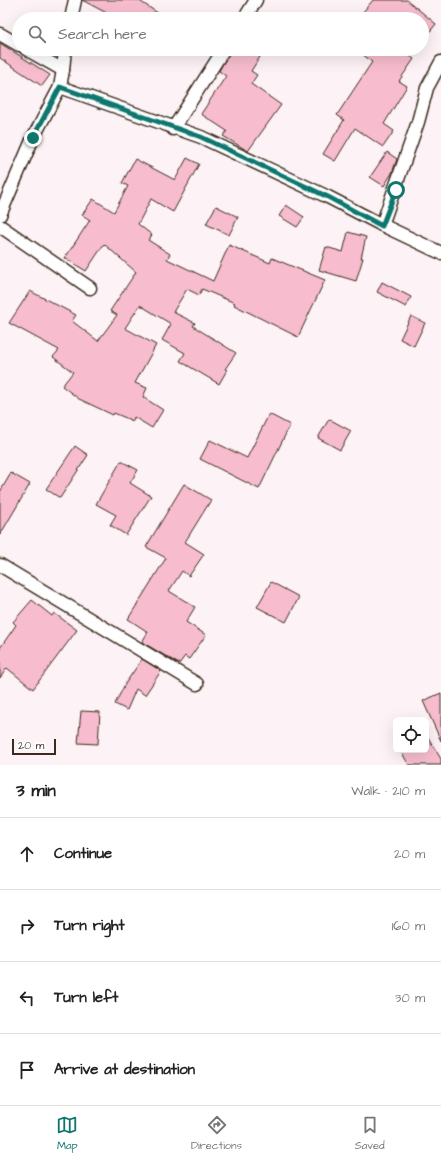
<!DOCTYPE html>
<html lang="en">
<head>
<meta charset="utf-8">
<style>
	:root { --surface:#fff; --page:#f6f6f6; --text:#222; --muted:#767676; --line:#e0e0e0; --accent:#0f766e }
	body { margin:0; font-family:"Architects Daughter",sans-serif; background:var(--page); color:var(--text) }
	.controls { position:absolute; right:12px; bottom:12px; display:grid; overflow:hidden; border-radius:6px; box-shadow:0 4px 16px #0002 }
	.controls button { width:36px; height:36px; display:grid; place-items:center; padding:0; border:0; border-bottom:1px solid var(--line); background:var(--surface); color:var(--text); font:20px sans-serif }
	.scale { position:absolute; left:12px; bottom:10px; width:44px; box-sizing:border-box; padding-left:4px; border:2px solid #3b2a1e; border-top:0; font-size:11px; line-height:14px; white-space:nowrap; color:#3b2a1e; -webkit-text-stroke:3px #fff; paint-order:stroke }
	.stop { position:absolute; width:12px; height:12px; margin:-9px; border:3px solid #0f766e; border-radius:50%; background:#fff }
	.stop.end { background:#0f766e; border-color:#fff; box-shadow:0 1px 4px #0008 }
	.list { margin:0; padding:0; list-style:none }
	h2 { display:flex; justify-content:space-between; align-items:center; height:52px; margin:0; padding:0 16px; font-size:17px }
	h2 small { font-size:13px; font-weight:400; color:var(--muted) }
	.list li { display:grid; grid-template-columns:26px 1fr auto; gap:12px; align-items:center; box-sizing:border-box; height:72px; padding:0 16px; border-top:1px solid var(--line) }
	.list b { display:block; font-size:15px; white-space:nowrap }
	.list em { font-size:13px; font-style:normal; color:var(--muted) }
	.icon { flex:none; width:22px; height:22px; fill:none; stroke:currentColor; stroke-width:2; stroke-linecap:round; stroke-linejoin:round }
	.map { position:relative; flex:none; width:441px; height:765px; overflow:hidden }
	.search { position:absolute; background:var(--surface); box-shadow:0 4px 16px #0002; left:12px; right:12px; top:12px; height:44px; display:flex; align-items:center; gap:10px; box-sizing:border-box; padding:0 14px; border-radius:22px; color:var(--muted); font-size:15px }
	.sheet { height:340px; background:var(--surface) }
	nav { display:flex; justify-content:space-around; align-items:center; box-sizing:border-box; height:56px; border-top:1px solid var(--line); background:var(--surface); font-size:11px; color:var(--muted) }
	nav a { display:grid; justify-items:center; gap:2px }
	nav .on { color:var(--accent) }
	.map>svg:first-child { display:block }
	.building { fill:#f7bdce; stroke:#3b2a1e }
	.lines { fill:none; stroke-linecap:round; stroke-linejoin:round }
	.street-casing { stroke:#3b2a1e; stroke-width:15 }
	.street { stroke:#fff; stroke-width:12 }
	.route { stroke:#0f766e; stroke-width:5 }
</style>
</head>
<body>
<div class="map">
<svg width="441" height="765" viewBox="0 0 441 765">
	<rect width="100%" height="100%" fill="#fdf2f5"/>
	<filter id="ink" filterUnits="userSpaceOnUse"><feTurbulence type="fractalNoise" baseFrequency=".025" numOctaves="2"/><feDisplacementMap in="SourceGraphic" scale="8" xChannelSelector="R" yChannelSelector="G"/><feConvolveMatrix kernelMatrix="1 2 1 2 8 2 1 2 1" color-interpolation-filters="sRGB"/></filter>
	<g filter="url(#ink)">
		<g class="building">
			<path d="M 82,0 L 138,0 L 167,19 L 118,19 Z"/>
			<path d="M 373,0 L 407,0 L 436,24 L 422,41 L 422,19 L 357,19 Z"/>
			<path d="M 0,43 L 50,75 L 42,86 L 0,58 Z"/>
			<path d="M 231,49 L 265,49 L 251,71 L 257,75 L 251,84 L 281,105 L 248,151 L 223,136 L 227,131 L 201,114 L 226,76 L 219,71 Z"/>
			<path d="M 356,49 L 400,49 L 414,59 L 399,81 L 407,86 L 384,124 L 394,131 L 383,147 L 355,128 L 335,161 L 323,154 L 344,120 L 337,115 L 372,62 Z"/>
			<path d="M 387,152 L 397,159 L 392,173 L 384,186 L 370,177 Z"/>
			<path d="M 187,158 L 199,164 L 173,212 L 151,199 L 138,224 L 152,235 L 148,240 L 170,254 L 167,259 L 213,281 L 229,245 L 270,263 L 272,258 L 325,280 L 298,337 L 234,305 L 235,303 L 202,289 L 199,295 L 187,289 L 173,312 L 195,323 L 193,326 L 236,353 L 225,369 L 227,370 L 219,384 L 180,361 L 185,353 L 162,340 L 171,324 L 140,305 L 125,328 L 156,345 L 135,383 L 147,388 L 143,397 L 163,410 L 152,428 L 134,417 L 133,421 L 114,413 L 113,415 L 79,399 L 62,386 L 73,372 L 53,357 L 59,350 L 9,323 L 30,291 L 76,315 L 72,321 L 98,341 L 117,315 L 110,311 L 136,272 L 104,244 L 86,271 L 65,258 L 90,220 L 82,215 L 93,199 L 114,212 L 128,186 L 122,183 L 135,159 L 175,180 Z"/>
			<path d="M 286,205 L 304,217 L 297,227 L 279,216 Z"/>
			<path d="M 216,206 L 238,217 L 229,235 L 206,224 Z"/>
			<path d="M 348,232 L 366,237 L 361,258 L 363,258 L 356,281 L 319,270 L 326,247 L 343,252 Z"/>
			<path d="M 382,282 L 411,297 L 406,307 L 377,292 Z"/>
			<path d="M 411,316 L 425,323 L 414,346 L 400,339 Z"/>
			<path d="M 269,414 L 290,425 L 259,489 L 200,459 L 210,440 L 247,458 Z"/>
			<path d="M 329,419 L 351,431 L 340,450 L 318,438 Z"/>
			<path d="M 75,446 L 88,455 L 60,498 L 46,489 Z"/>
			<path d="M 121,461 L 138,470 L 130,483 L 151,496 L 126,535 L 110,525 L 116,515 L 96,504 Z"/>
			<path d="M 11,473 L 30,484 L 0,535 L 0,492 Z"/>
			<path d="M 184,484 L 211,500 L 185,542 L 204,554 L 189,576 L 182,571 L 169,591 L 195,607 L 186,622 L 206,635 L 189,659 L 185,656 L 179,664 L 142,642 L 148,632 L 128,619 L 166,558 L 146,547 Z"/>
			<path d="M 271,582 L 299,597 L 286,622 L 257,607 Z"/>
			<path d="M 32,600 L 52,616 L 54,613 L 77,630 L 33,689 L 7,668 L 0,678 L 0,648 L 16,625 L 13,622 Z"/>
			<path d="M 142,659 L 161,671 L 145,695 L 136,689 L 127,710 L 115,704 L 125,684 Z"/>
			<path d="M 441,693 L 441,741 L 423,701 Z"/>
			<path d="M 81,711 L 100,712 L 98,744 L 78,743 Z"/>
			<path d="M 426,734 L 441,759 L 441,765 L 409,765 L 400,750 L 426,750 Z"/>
		</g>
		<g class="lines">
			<g class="street-casing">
				<g id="street">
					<path d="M 71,19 L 75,0"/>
					<path d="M 244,19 L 256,0"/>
					<path d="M 0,34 L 19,45"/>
					<path d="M 26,49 L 63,70"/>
					<path d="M 60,87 L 201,137 L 328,197 L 382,225 L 441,253"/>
					<path d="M 173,129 L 224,49"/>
					<path d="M 0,215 L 33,138 L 60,87 L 63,70 L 65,49"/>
					<path d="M 382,225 L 418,122 L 427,88 L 441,62"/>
					<path d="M 0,226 L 90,288"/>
					<path d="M 0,565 L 197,684"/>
				</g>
			</g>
			<use href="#street" class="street"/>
		</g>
	</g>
	<g class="lines" filter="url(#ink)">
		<path class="route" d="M 33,138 L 60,87 L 201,137 L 328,197 L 382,226 L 396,190"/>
	</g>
</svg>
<div class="controls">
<button><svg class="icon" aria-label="locate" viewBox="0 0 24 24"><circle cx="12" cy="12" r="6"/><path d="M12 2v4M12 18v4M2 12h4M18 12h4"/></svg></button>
</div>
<div class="scale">20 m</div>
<div class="stop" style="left:396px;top:190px"></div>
<div class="stop end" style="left:33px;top:138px"></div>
<div class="search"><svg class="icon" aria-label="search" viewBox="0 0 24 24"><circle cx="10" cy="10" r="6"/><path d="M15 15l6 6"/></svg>Search here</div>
</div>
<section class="sheet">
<h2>3 min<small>Walk · 210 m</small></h2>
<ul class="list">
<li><svg class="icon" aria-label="ahead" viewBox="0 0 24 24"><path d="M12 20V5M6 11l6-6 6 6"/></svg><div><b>Continue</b></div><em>20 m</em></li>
<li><svg class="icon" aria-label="right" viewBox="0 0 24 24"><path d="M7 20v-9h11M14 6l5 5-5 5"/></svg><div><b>Turn right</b></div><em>160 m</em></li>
<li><svg class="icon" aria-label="left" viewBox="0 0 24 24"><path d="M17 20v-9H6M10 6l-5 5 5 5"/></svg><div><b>Turn left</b></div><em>30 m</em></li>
<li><svg class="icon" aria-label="arrive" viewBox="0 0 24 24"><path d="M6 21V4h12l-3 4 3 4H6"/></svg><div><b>Arrive at destination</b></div></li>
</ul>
</section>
<nav>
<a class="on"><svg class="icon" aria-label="map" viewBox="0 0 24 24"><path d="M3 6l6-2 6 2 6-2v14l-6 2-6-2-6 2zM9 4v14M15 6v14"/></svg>Map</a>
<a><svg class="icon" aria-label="directions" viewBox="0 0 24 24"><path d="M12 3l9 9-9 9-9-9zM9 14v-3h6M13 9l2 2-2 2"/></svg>Directions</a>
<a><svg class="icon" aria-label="saved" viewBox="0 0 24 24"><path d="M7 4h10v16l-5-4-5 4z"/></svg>Saved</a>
</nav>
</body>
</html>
